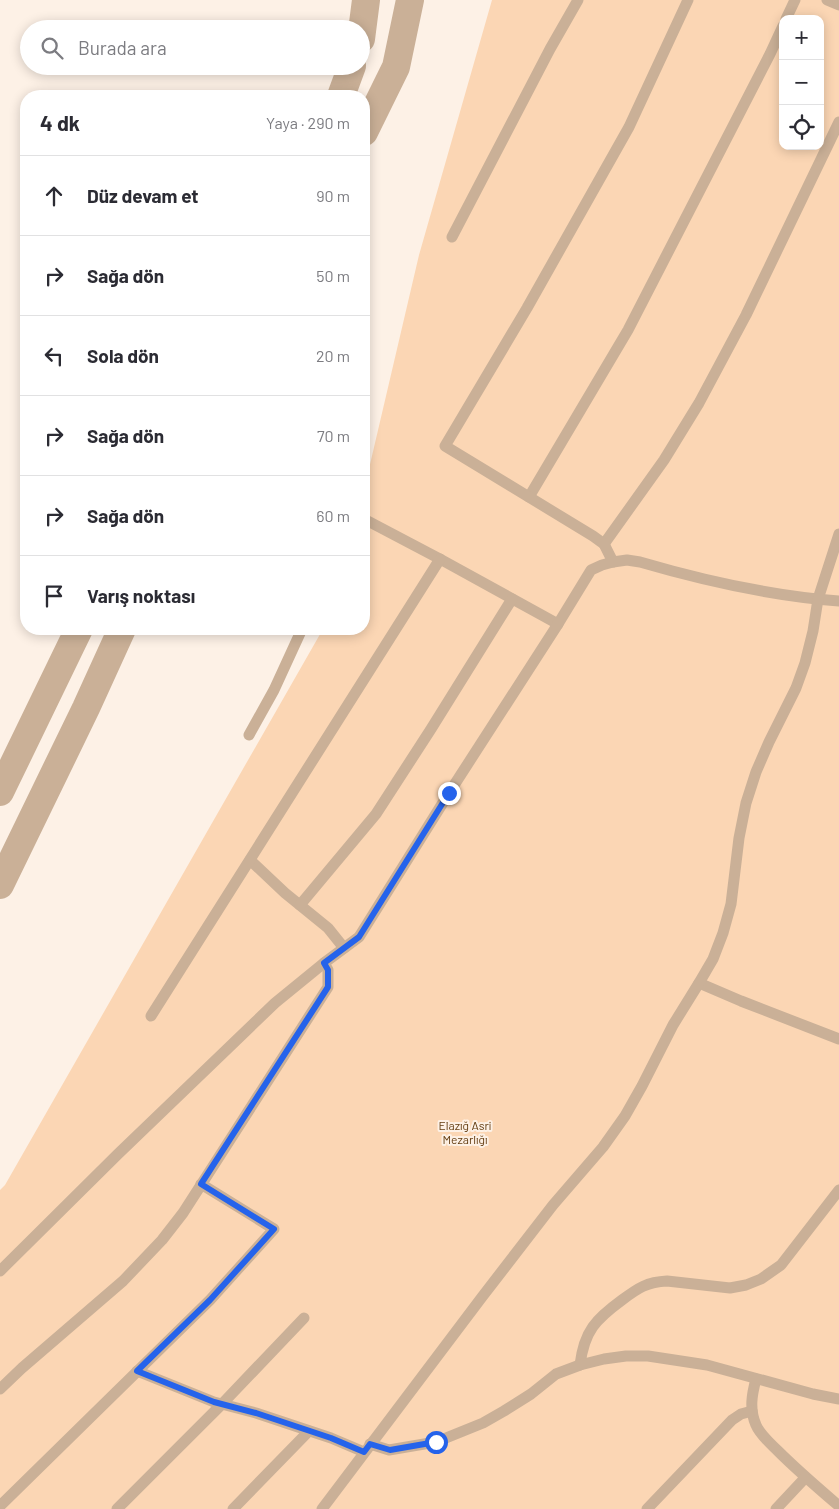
<!DOCTYPE html>
<html lang="tr">
<head>
<meta charset="utf-8">
<style>
	:root { --surface:#fff; --page:#f2f2f3; --text:#2b2b33; --muted:#7c7c81; --line:#e1e1e2 }
	body { margin:0; font-family:Barlow,sans-serif; background:var(--page); color:var(--text) }
	.controls { position:absolute; right:15px; top:15px; display:grid; overflow:hidden; border-radius:10px; box-shadow:0 2px 12px #0003 }
	.controls button { width:45px; height:45px; display:grid; place-items:center; padding:0; border:0; border-bottom:1px solid var(--line); background:var(--surface); color:var(--text); font:25px sans-serif }
	.stop { position:absolute; width:15px; height:15px; margin:-11px; border:4px solid #2563eb; border-radius:50%; background:#fff }
	.stop.end { background:#2563eb; border-color:#fff; box-shadow:0 1px 5px #0008 }
	.list { margin:0; padding:0; list-style:none }
	h2 { display:flex; justify-content:space-between; align-items:center; height:65px; margin:0; padding:0 20px; font-size:21px }
	h2 small { font-size:16px; font-weight:400; color:var(--muted) }
	.list li { display:grid; grid-template-columns:32px 1fr auto; gap:15px; align-items:center; box-sizing:border-box; height:80px; padding:0 20px; border-top:1px solid var(--line) }
	.list b { display:block; font-size:19px; white-space:nowrap }
	.list em { font-size:16px; font-style:normal; color:var(--muted) }
	.icon { flex:none; width:28px; height:28px; fill:none; stroke:currentColor; stroke-width:2; stroke-linecap:round; stroke-linejoin:round }
	.map { position:relative; flex:none; width:839px; height:1509px; overflow:hidden }
	.search { position:absolute; background:var(--surface); box-shadow:0 2px 12px #0003; left:20px; top:20px; width:350px; height:55px; display:flex; align-items:center; gap:12px; box-sizing:border-box; padding:0 18px; border-radius:28px; color:var(--muted); font-size:19px }
	.panel { position:absolute; background:var(--surface); box-shadow:0 2px 12px #0003; left:20px; top:90px; width:350px; height:545px; border-radius:20px }
	.map>svg:first-child { display:block }
	.green { fill:#fbd6b4; fill-rule:evenodd }
	.lines { fill:none; stroke-linecap:round; stroke-linejoin:round }
	.service { stroke:#cab097; stroke-width:11 }
	.tertiary { stroke:#cab097; stroke-width:28 }
	.route { stroke:#2563eb; stroke-width:6 }
	.labels { text-anchor:middle; stroke-width:4; stroke-linejoin:round; paint-order:stroke }
	.park-label { font-size:12px; fill:#633c10; stroke:#fdf1e6 }
</style>
</head>
<body>
<div class="map">
<svg width="839" height="1509" viewBox="0 0 839 1509">
	<rect width="100%" height="100%" fill="#fdf1e6"/>
	<path class="green" d="M 492,0 L 839,0 L 839,1509 L 0,1509 L 0,1190 L 5,1185 L 323,629 L 364,629 L 364,490 L 419,255 ZM 783,19 L 820,19 L 820,146 L 783,146 Z"/>
	<g class="lines">
		<g class="service">
			<path d="M 827,0 L 839,5"/>
			<path d="M 786,19 L 795,0"/>
			<path d="M 452,237 L 550,49 L 578,0"/>
			<path d="M 529,497 L 628,330 L 770,54 L 783,26"/>
			<path d="M 364,519 L 440,559 L 558,624"/>
			<path d="M 604,544 L 664,460 L 699,403 L 746,315 L 839,122"/>
			<path d="M 613,562 L 604,544 L 593,536 L 445,446 L 527,308 L 629,127 L 688,0"/>
			<path d="M 249,735 L 274,690 L 302,629"/>
			<path d="M 250,860 L 285,893 L 328,928 L 344,948"/>
			<path d="M 300,905 L 376,814 L 431,729 L 512,599"/>
			<path d="M 699,983 L 741,1001 L 839,1039"/>
			<path d="M 151,1016 L 440,559"/>
			<path d="M 0,1271 L 118,1154 L 275,1003 L 324,963 L 359,937 L 449,793 L 558,624 L 591,570 L 602,565 L 613,562 L 627,560 L 640,562 C 705,581 772,596 839,601"/>
			<path d="M 580,1365 C 584,1331 596,1319 622,1300 C 638,1288 647,1282 667,1281 L 730,1288 L 746,1285 L 761,1279 L 781,1265 L 839,1190"/>
			<path d="M 137,1371 L 214,1402 L 256,1413 L 331,1438 L 364,1452"/>
			<path d="M 756,1379 C 752,1394 749,1409 756,1425 C 760,1435 770,1443 778,1451 C 798,1471 818,1488 839,1506"/>
			<path d="M 0,1389 L 22,1368 L 123,1281 L 162,1240 L 183,1213 L 328,987 L 328,970 L 324,963"/>
			<path d="M 370,1444 L 389,1450 L 436,1442 L 483,1423 L 504,1411 L 531,1394 L 556,1374 L 580,1365 L 604,1359 L 626,1356 L 648,1356 L 707,1365 L 813,1394 L 839,1399"/>
			<path d="M 0,1506 L 210,1300 L 274,1229 L 201,1184"/>
			<path d="M 117,1509 L 222,1404 L 304,1318"/>
			<path d="M 233,1509 L 309,1431"/>
			<path d="M 322,1509 L 482,1297 L 553,1205 L 603,1147 L 625,1116 L 642,1086 L 673,1025 L 699,983 L 713,959 L 723,933 L 731,904 L 739,838 L 746,803 L 756,772 L 769,742 L 796,688 L 805,663 L 813,631 L 818,599 L 839,534"/>
			<path d="M 647,1509 L 732,1420 L 741,1414 L 752,1411"/>
			<path d="M 776,1509 L 805,1478"/>
		</g>
		<g class="tertiary">
			<path d="M 361,39 L 366,0"/>
			<path d="M 341,96 L 352,66"/>
			<path d="M 364,132 L 396,67 L 410,0"/>
			<path d="M 0,792 L 79,629"/>
			<path d="M 0,885 L 86,708 L 122,629"/>
		</g>
	</g>
	<g class="lines">
		<path class="route" d="M 436,1442 L 390,1450 L 370,1444 L 364,1452 L 331,1438 L 256,1413 L 214,1402 L 137,1371 L 210,1300 L 274,1229 L 201,1184 L 328,987 L 328,970 L 324,963 L 359,937 L 449,793"/>
	</g>
	<g class="labels">
		<g class="park-label">
			<text x="465" y="1130">Elazığ Asri<tspan x="465" dy="14">Mezarlığı</tspan></text>
		</g>
	</g>
</svg>
<div class="controls">
<button>+</button>
<button>−</button>
<button><svg class="icon" aria-label="locate" viewBox="0 0 24 24"><circle cx="12" cy="12" r="6"/><path d="M12 2v4M12 18v4M2 12h4M18 12h4"/></svg></button>
</div>
<div class="stop" style="left:436px;top:1442px"></div>
<div class="stop end" style="left:449px;top:793px"></div>
<div class="search"><svg class="icon" aria-label="search" viewBox="0 0 24 24"><circle cx="10" cy="10" r="6"/><path d="M15 15l6 6"/></svg>Burada ara</div>
<section class="panel">
<h2>4 dk<small>Yaya · 290 m</small></h2>
<ul class="list">
<li><svg class="icon" aria-label="ahead" viewBox="0 0 24 24"><path d="M12 20V5M6 11l6-6 6 6"/></svg><div><b>Düz devam et</b></div><em>90 m</em></li>
<li><svg class="icon" aria-label="right" viewBox="0 0 24 24"><path d="M7 20v-9h11M14 6l5 5-5 5"/></svg><div><b>Sağa dön</b></div><em>50 m</em></li>
<li><svg class="icon" aria-label="left" viewBox="0 0 24 24"><path d="M17 20v-9H6M10 6l-5 5 5 5"/></svg><div><b>Sola dön</b></div><em>20 m</em></li>
<li><svg class="icon" aria-label="right" viewBox="0 0 24 24"><path d="M7 20v-9h11M14 6l5 5-5 5"/></svg><div><b>Sağa dön</b></div><em>70 m</em></li>
<li><svg class="icon" aria-label="right" viewBox="0 0 24 24"><path d="M7 20v-9h11M14 6l5 5-5 5"/></svg><div><b>Sağa dön</b></div><em>60 m</em></li>
<li><svg class="icon" aria-label="arrive" viewBox="0 0 24 24"><path d="M6 21V4h12l-3 4 3 4H6"/></svg><div><b>Varış noktası</b></div></li>
</ul>
</section>
</div>
</body>
</html>
